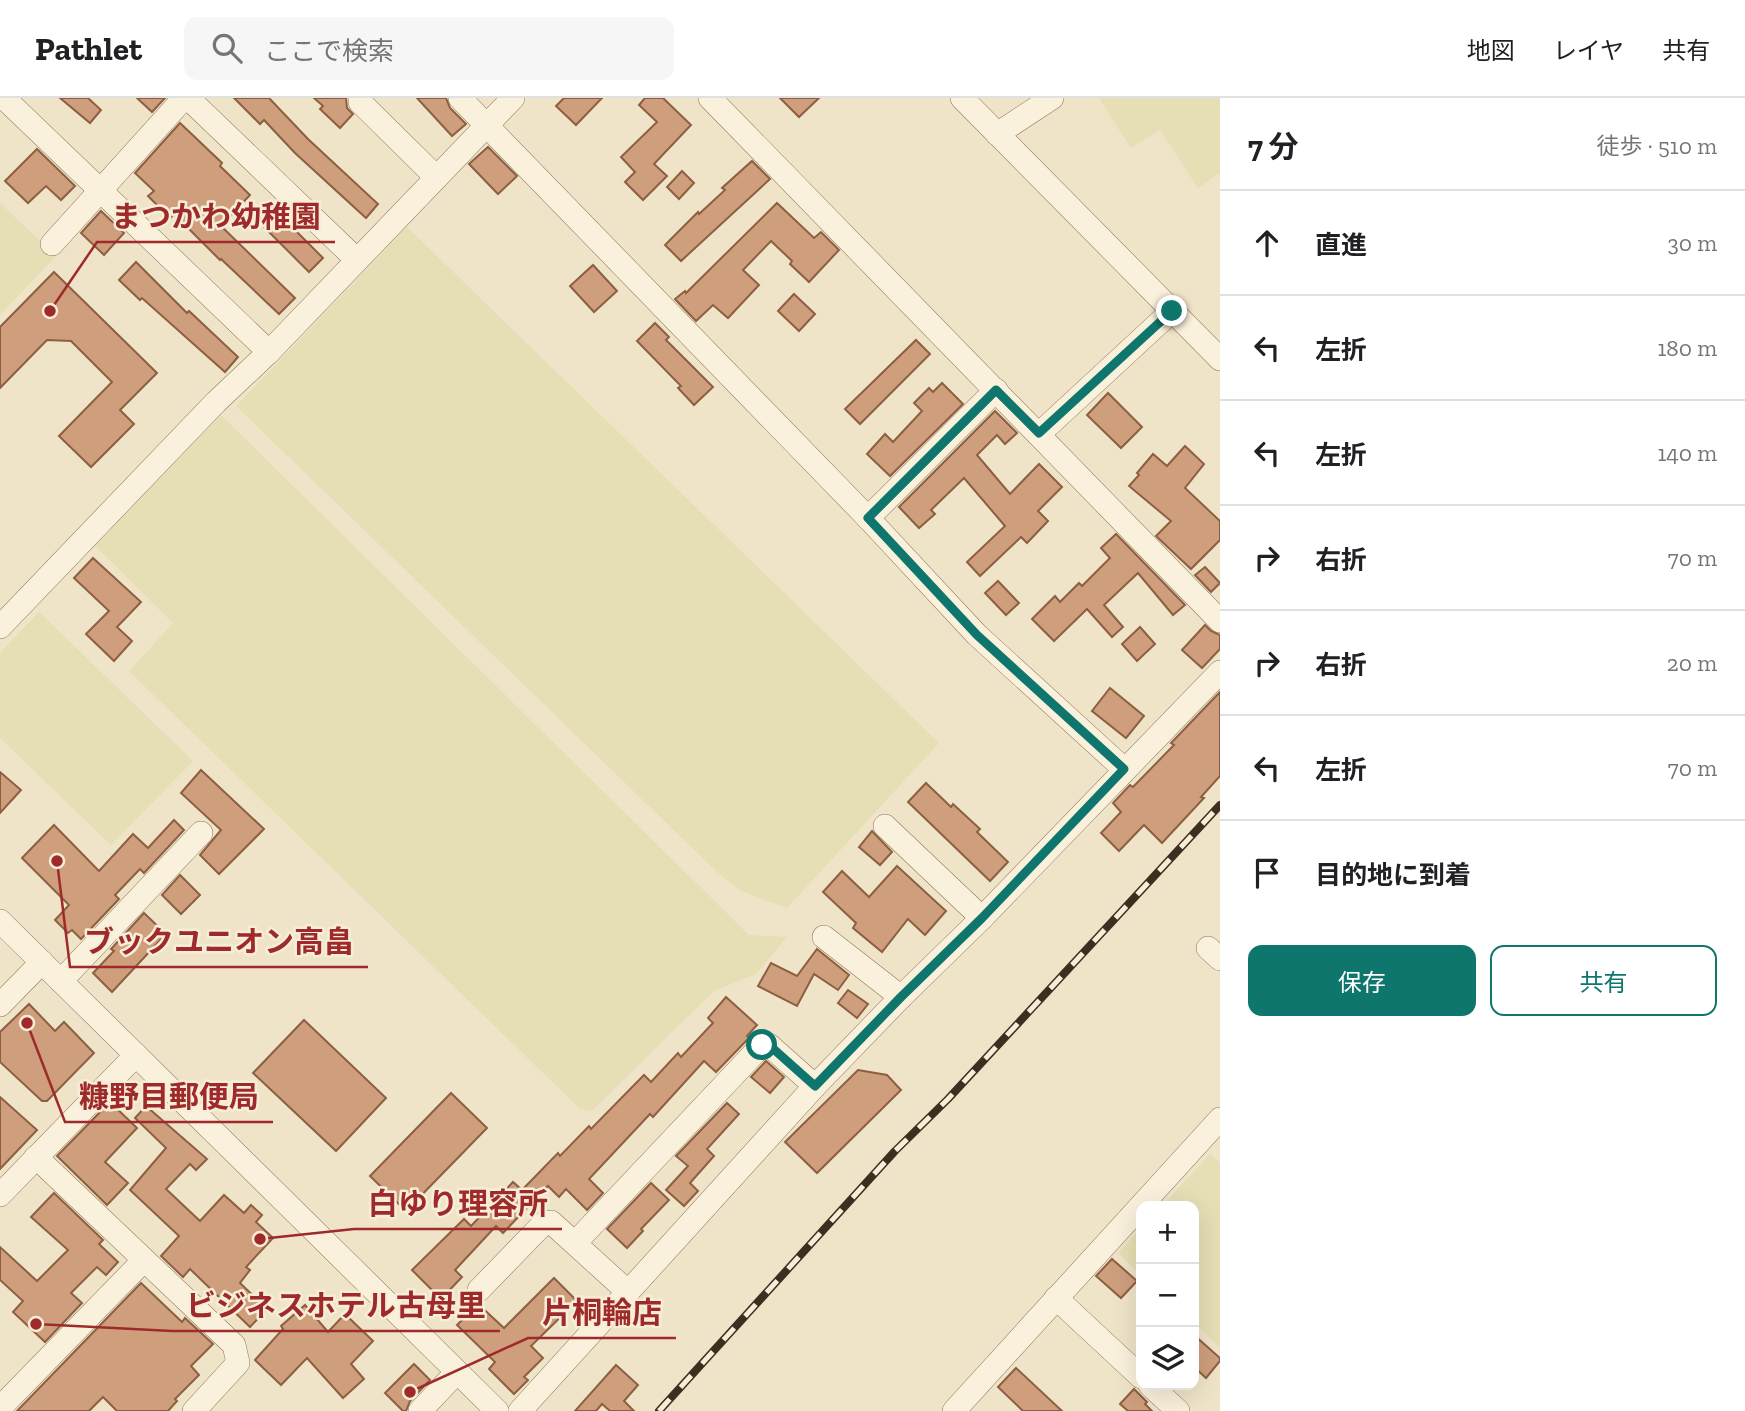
<!DOCTYPE html>
<html lang="ja">
<head>
<meta charset="utf-8">
<style>
	:root { --surface:#fff; --page:#f6f6f6; --text:#202124; --muted:#757577; --line:#e0e0e0; --accent:#0f766e }
	body { margin:0; font-family:"Zilla Slab","Noto Sans JP",serif; background:var(--page); color:var(--text) }
	.controls { position:absolute; right:21px; bottom:21px; display:grid; overflow:hidden; border-radius:14px; box-shadow:0 7px 28px #0002 }
	.controls button { width:63px; height:63px; display:grid; place-items:center; padding:0; border:0; border-bottom:2px solid var(--line); background:var(--surface); color:var(--text); font:35px sans-serif }
	.stop { position:absolute; width:21px; height:21px; margin:-16px; border:5px solid #0f766e; border-radius:50%; background:#fff }
	.stop.end { background:#0f766e; border-color:#fff; box-shadow:0 2px 7px #0008 }
	.list { margin:0; padding:0; list-style:none }
	h2 { display:flex; justify-content:space-between; align-items:center; height:91px; margin:0; padding:0 28px; font-size:30px }
	h2 small { font-size:23px; font-weight:400; color:var(--muted) }
	.list li { display:grid; grid-template-columns:46px 1fr auto; gap:21px; align-items:center; box-sizing:border-box; height:105px; padding:0 28px; border-top:2px solid var(--line) }
	.list b { display:block; font-size:26px; white-space:nowrap }
	.list em { font-size:23px; font-style:normal; color:var(--muted) }
	.actions { display:flex; gap:14px; padding:21px 28px }
	.actions a { flex:1; padding:16px 0; border:2px solid var(--accent); border-radius:14px; text-align:center; font-size:24px; color:var(--accent) }
	.actions .main { background:var(--accent); color:#fff }
	.icon { flex:none; width:38px; height:38px; fill:none; stroke:currentColor; stroke-width:2; stroke-linecap:round; stroke-linejoin:round }
	.map { position:relative; flex:none; width:1220px; height:1313px; overflow:hidden }
	header { display:flex; align-items:center; gap:42px; box-sizing:border-box; height:98px; padding:0 35px; background:var(--surface); border-bottom:2px solid var(--line) }
	header strong { font-size:33px }
	nav { display:flex; gap:38px; margin-inline-start:auto; font-size:24px }
	.search { width:490px; height:63px; background:var(--page); display:flex; align-items:center; gap:18px; box-sizing:border-box; padding:0 24px; border-radius:14px; color:var(--muted); font-size:26px }
	main { display:flex }
	aside { flex:1; background:var(--surface) }
	.map>svg:first-child { display:block }
	.farmland { fill:#e6deb5 }
	.building { fill:#cf9f7d; stroke:#8d5f41; stroke-width:2 }
	.lines { fill:none; stroke-linecap:round; stroke-linejoin:round }
	.minor-casing { stroke:#8d765c; stroke-width:24 }
	.minor { stroke:#faf1dc; stroke-width:23 }
	.rail-casing { stroke:#3d2e20; stroke-width:8 }
	.rail { stroke:#f7eed8; stroke-width:5; stroke-dasharray:16; stroke-linecap:butt }
	.route { stroke:#0f766e; stroke-width:9 }
	.leader { fill:none; stroke:#9e2a2b; stroke-width:2.5 }
	.callout-dot { fill:#9e2a2b; stroke:#f7eed8; stroke-width:2.5 }
	.callout-label { font-size:30px; text-anchor:middle; font-weight:bold; fill:#9e2a2b; stroke:#f7eed8; stroke-width:5; stroke-linejoin:round; paint-order:stroke }
</style>
</head>
<body>
<header>
<strong>Pathlet</strong>
<div class="search"><svg class="icon" aria-label="search" viewBox="0 0 24 24"><circle cx="10" cy="10" r="6"/><path d="M15 15l6 6"/></svg>ここで検索</div>
<nav><a>地図</a><a>レイヤ</a><a>共有</a></nav>
</header>
<main>
<div class="map">
<svg width="1220" height="1313" viewBox="0 0 1220 1313">
	<rect width="100%" height="100%" fill="#f0e4c8"/>
	<g class="farmland">
		<path d="M 1099,0 L 1220,0 L 1220,75 L 1198,90 L 1160,32 L 1131,50 Z"/>
		<path d="M 0,105 L 56,158 L 0,217 Z"/>
		<path d="M 407,129 L 939,645 L 787,810 L 741,793 L 717,774 L 236,308 Z"/>
		<path d="M 221,317 L 749,837 L 787,839 L 756,876 L 714,893 L 592,1013 L 580,1011 L 129,573 L 173,525 L 95,448 Z"/>
		<path d="M 39,514 L 193,663 L 111,747 L 0,640 L 0,555 Z"/>
		<path d="M 1210,1056 L 1220,1065 L 1220,1249 L 1194,1225 L 1194,1108 L 1162,1108 Z"/>
		<path d="M 1141,1130 L 1141,1177 L 1118,1155 Z"/>
	</g>
	<g class="building">
		<path d="M 60,0 L 88,0 L 101,12 L 90,25 Z"/>
		<path d="M 137,0 L 165,0 L 152,14 Z"/>
		<path d="M 234,0 L 269,0 L 308,41 L 378,106 L 366,120 L 295,55 L 264,22 L 260,26 Z"/>
		<path d="M 314,0 L 346,0 L 347,10 L 353,16 L 340,30 L 320,11 L 323,8 Z"/>
		<path d="M 417,0 L 446,0 L 450,10 L 466,26 L 452,38 Z"/>
		<path d="M 564,0 L 602,0 L 576,27 L 556,8 Z"/>
		<path d="M 645,0 L 663,0 L 691,27 L 654,66 L 667,78 L 643,102 L 625,84 L 635,74 L 621,59 L 657,24 L 639,7 Z"/>
		<path d="M 780,0 L 819,0 L 799,19 Z"/>
		<path d="M 180,25 L 222,65 L 220,68 L 250,97 L 221,128 L 295,200 L 279,216 L 221,161 L 220,162 L 174,116 L 170,120 L 148,98 L 154,93 L 135,75 Z"/>
		<path d="M 488,49 L 517,78 L 498,96 L 469,66 Z"/>
		<path d="M 37,51 L 75,88 L 61,102 L 46,88 L 28,105 L 5,83 Z"/>
		<path d="M 752,63 L 770,81 L 681,163 L 665,147 L 698,114 L 699,116 L 725,92 L 722,90 Z"/>
		<path d="M 682,73 L 694,85 L 679,101 L 667,89 Z"/>
		<path d="M 777,105 L 814,140 L 821,134 L 839,152 L 809,184 L 790,166 L 792,163 L 771,143 L 743,172 L 759,187 L 728,220 L 713,207 L 696,223 L 675,201 L 685,193 L 686,195 Z"/>
		<path d="M 101,113 L 124,135 L 104,157 L 81,135 Z"/>
		<path d="M 277,114 L 323,160 L 309,174 L 263,128 Z"/>
		<path d="M 136,164 L 187,215 L 189,213 L 238,259 L 225,274 L 142,200 L 140,202 L 119,182 Z"/>
		<path d="M 593,167 L 617,193 L 594,214 L 570,188 Z"/>
		<path d="M 54,174 L 157,275 L 120,312 L 134,326 L 91,369 L 59,338 L 112,284 L 71,243 L 47,242 L 0,290 L 0,229 Z"/>
		<path d="M 794,196 L 815,216 L 799,233 L 778,213 Z"/>
		<path d="M 655,225 L 669,239 L 666,242 L 713,289 L 694,307 L 678,290 L 681,288 L 637,243 Z"/>
		<path d="M 916,242 L 930,256 L 860,326 L 845,311 Z"/>
		<path d="M 942,285 L 963,306 L 890,378 L 867,356 L 885,336 L 893,344 L 922,313 L 914,305 L 929,290 L 933,294 Z"/>
		<path d="M 1108,295 L 1142,329 L 1121,350 L 1087,317 Z"/>
		<path d="M 995,313 L 1017,335 L 1005,346 L 997,337 L 977,357 L 1010,396 L 1039,366 L 1062,389 L 1038,413 L 1048,423 L 1027,445 L 1021,439 L 980,478 L 967,464 L 1005,428 L 964,380 L 931,412 L 935,416 L 919,430 L 899,409 Z"/>
		<path d="M 1185,348 L 1204,366 L 1185,390 L 1220,423 L 1220,442 L 1191,471 L 1156,438 L 1171,423 L 1129,388 L 1139,377 L 1137,375 L 1153,356 L 1167,368 Z"/>
		<path d="M 1116,436 L 1185,507 L 1173,517 L 1138,475 L 1104,507 L 1123,529 L 1112,539 L 1087,511 L 1054,543 L 1032,521 L 1055,498 L 1060,504 L 1079,485 L 1082,488 L 1110,460 L 1101,450 Z"/>
		<path d="M 93,460 L 141,504 L 117,529 L 132,543 L 114,563 L 86,536 L 109,513 L 74,480 Z"/>
		<path d="M 1205,469 L 1220,485 L 1211,494 L 1195,477 Z"/>
		<path d="M 998,483 L 1019,505 L 1006,517 L 985,495 Z"/>
		<path d="M 1205,527 L 1211,533 L 1220,537 L 1220,551 L 1202,570 L 1182,552 Z"/>
		<path d="M 1140,529 L 1155,546 L 1137,563 L 1122,546 Z"/>
		<path d="M 1110,590 L 1144,618 L 1126,640 L 1092,613 Z"/>
		<path d="M 1220,594 L 1220,678 L 1201,699 L 1204,700 L 1162,745 L 1144,727 L 1119,753 L 1101,735 L 1121,714 L 1113,705 L 1130,687 L 1133,689 L 1174,647 L 1171,645 Z"/>
		<path d="M 201,672 L 264,731 L 219,776 L 200,757 L 221,732 L 181,695 Z"/>
		<path d="M 0,674 L 21,692 L 0,715 Z"/>
		<path d="M 926,685 L 951,709 L 953,706 L 980,731 L 977,734 L 1008,764 L 990,783 L 908,704 Z"/>
		<path d="M 174,722 L 184,732 L 144,775 L 140,771 L 115,797 L 119,801 L 81,841 L 72,832 L 68,835 L 55,822 L 69,807 L 22,760 L 54,727 L 99,773 L 133,736 L 148,750 Z"/>
		<path d="M 872,733 L 892,754 L 880,767 L 859,749 Z"/>
		<path d="M 897,768 L 946,813 L 925,837 L 908,821 L 882,854 L 853,830 L 856,825 L 823,794 L 842,773 L 869,799 Z"/>
		<path d="M 180,777 L 200,797 L 181,816 L 162,797 Z"/>
		<path d="M 144,815 L 166,836 L 112,894 L 93,875 L 114,853 L 111,851 Z"/>
		<path d="M 817,851 L 849,877 L 838,892 L 814,876 L 797,908 L 758,888 L 771,865 L 797,878 Z"/>
		<path d="M 848,892 L 868,906 L 857,920 L 838,905 Z"/>
		<path d="M 726,899 L 757,927 L 747,938 L 749,940 L 716,974 L 704,963 L 653,1019 L 650,1016 L 589,1081 L 603,1095 L 587,1112 L 566,1091 L 559,1099 L 548,1088 L 503,1135 L 496,1128 L 455,1172 L 462,1179 L 441,1201 L 412,1172 L 464,1121 L 471,1128 L 513,1084 L 522,1092 L 558,1055 L 560,1058 L 589,1028 L 591,1031 L 644,977 L 651,984 L 678,955 L 681,959 L 713,925 L 708,920 Z"/>
		<path d="M 29,906 L 55,933 L 64,924 L 94,955 L 47,1003 L 42,1003 L 0,964 L 0,934 Z"/>
		<path d="M 304,922 L 386,1000 L 336,1053 L 253,975 Z"/>
		<path d="M 766,963 L 784,979 L 770,995 L 751,979 Z"/>
		<path d="M 858,972 L 887,977 L 901,992 L 817,1075 L 785,1044 Z"/>
		<path d="M 451,995 L 487,1030 L 406,1113 L 370,1078 Z"/>
		<path d="M 0,999 L 37,1032 L 0,1071 Z"/>
		<path d="M 110,1004 L 137,1030 L 105,1064 L 128,1085 L 107,1107 L 57,1058 Z"/>
		<path d="M 727,1005 L 739,1016 L 707,1051 L 714,1058 L 690,1085 L 698,1093 L 684,1108 L 666,1092 L 688,1068 L 676,1058 Z"/>
		<path d="M 146,1008 L 207,1061 L 196,1072 L 190,1066 L 166,1091 L 200,1123 L 224,1097 L 244,1115 L 251,1107 L 262,1117 L 256,1124 L 273,1140 L 246,1169 L 250,1172 L 240,1185 L 267,1211 L 250,1229 L 190,1171 L 183,1179 L 161,1158 L 179,1138 L 130,1092 L 166,1050 L 135,1020 Z"/>
		<path d="M 651,1085 L 669,1102 L 641,1131 L 643,1133 L 627,1150 L 607,1131 Z"/>
		<path d="M 54,1095 L 103,1142 L 99,1146 L 118,1164 L 106,1177 L 97,1169 L 71,1195 L 82,1205 L 45,1244 L 13,1214 L 23,1203 L 0,1182 L 0,1149 L 37,1183 L 68,1152 L 31,1119 Z"/>
		<path d="M 1112,1161 L 1137,1183 L 1121,1200 L 1096,1178 Z"/>
		<path d="M 554,1180 L 577,1203 L 531,1248 L 543,1260 L 524,1279 L 528,1282 L 514,1296 L 489,1271 L 495,1264 L 457,1227 L 478,1206 L 504,1230 Z"/>
		<path d="M 141,1185 L 182,1224 L 185,1220 L 213,1246 L 191,1268 L 199,1277 L 175,1301 L 177,1303 L 168,1313 L 117,1313 L 103,1299 L 89,1313 L 17,1313 Z"/>
		<path d="M 305,1207 L 328,1234 L 345,1216 L 373,1243 L 351,1266 L 364,1281 L 343,1300 L 307,1260 L 281,1287 L 255,1262 L 283,1231 L 281,1228 Z"/>
		<path d="M 1194,1237 L 1220,1260 L 1220,1263 L 1206,1280 L 1194,1269 Z"/>
		<path d="M 414,1266 L 430,1282 L 410,1303 L 406,1313 L 403,1313 L 385,1295 Z"/>
		<path d="M 616,1267 L 638,1287 L 624,1303 L 634,1313 L 610,1313 L 602,1306 L 596,1313 L 575,1313 Z"/>
		<path d="M 1016,1270 L 1062,1313 L 1023,1313 L 998,1289 Z"/>
		<path d="M 1134,1291 L 1147,1304 L 1145,1306 L 1152,1313 L 1128,1313 L 1120,1306 Z"/>
	</g>
	<g class="lines">
		<g class="minor-casing">
			<g id="minor">
				<path d="M 4,0 L 269,254"/>
				<path d="M 188,0 L 357,162"/>
				<path d="M 360,0 L 360,4 L 436,79"/>
				<path d="M 460,0 L 868,420 L 977,537 L 1124,671"/>
				<path d="M 710,0 L 1220,523"/>
				<path d="M 962,0 L 1220,261"/>
				<path d="M 997,36 L 1052,0"/>
				<path d="M 52,146 L 184,0"/>
				<path d="M 1039,336 L 1172,213"/>
				<path d="M 868,420 L 996,292"/>
				<path d="M 0,529 L 216,304 L 269,254 L 513,0"/>
				<path d="M 885,728 L 982,820"/>
				<path d="M 0,823 L 497,1313"/>
				<path d="M 824,839 L 901,899"/>
				<path d="M 1208,850 L 1220,861"/>
				<path d="M 61,883 L 201,735"/>
				<path d="M 0,907 L 42,864"/>
				<path d="M 36,1059 L 234,1247 L 238,1265 L 194,1313"/>
				<path d="M 0,1097 L 136,957"/>
				<path d="M 575,1145 L 762,947 L 769,947 L 815,988"/>
				<path d="M 479,1192 L 543,1126 L 551,1124 L 627,1193"/>
				<path d="M 1056,1200 L 1141,1279"/>
				<path d="M 1150,1287 L 1178,1313"/>
				<path d="M 0,1310 L 144,1162"/>
				<path d="M 420,1313 L 457,1274"/>
				<path d="M 520,1313 L 815,988 L 901,899 L 982,820 L 1220,574"/>
				<path d="M 954,1313 L 1220,1021"/>
			</g>
		</g>
		<use href="#minor" class="minor"/>
		<g class="rail-casing">
			<path id="rail" d="M 659,1313 L 895,1053 L 948,1001 L 1220,707"/>
		</g>
		<use href="#rail" class="rail"/>
	</g>
	<g class="lines">
		<path class="route" d="M 762,947 L 769,947 L 815,988 L 901,899 L 982,820 L 1124,671 L 977,537 L 868,420 L 996,292 L 1039,335 L 1172,213"/>
	</g>
	<path class="leader" d="M50 213L97 144H335M57 763L70 869H368M27 925L65 1024H273M260 1141L354 1131H562M36 1226L172 1233H500M410 1294L528 1240H676"/>
	<g class="callout-dot">
		<circle cx="50" cy="213" r="7"/>
		<circle cx="57" cy="763" r="7"/>
		<circle cx="27" cy="925" r="7"/>
		<circle cx="260" cy="1141" r="7"/>
		<circle cx="36" cy="1226" r="7"/>
		<circle cx="410" cy="1294" r="7"/>
	</g>
	<g class="callout-label">
		<text x="216" y="129">まつかわ幼稚園</text>
		<text x="219" y="854">ブックユニオン高畠</text>
		<text x="169" y="1009">糠野目郵便局</text>
		<text x="458" y="1116">白ゆり理容所</text>
		<text x="336" y="1218">ビジネスホテル古母里</text>
		<text x="602" y="1225">片桐輪店</text>
	</g>
</svg>
<div class="controls">
<button>+</button>
<button>−</button>
<button><svg class="icon" aria-label="layers" viewBox="0 0 24 24"><path d="M12 4l9 5-9 5-9-5zM3 14l9 5 9-5"/></svg></button>
</div>
<div class="stop" style="left:762px;top:947px"></div>
<div class="stop end" style="left:1172px;top:213px"></div>
</div>
<aside>
<h2>7 分<small>徒歩 · 510 m</small></h2>
<ul class="list">
<li><svg class="icon" aria-label="ahead" viewBox="0 0 24 24"><path d="M12 20V5M6 11l6-6 6 6"/></svg><div><b>直進</b></div><em>30 m</em></li>
<li><svg class="icon" aria-label="left" viewBox="0 0 24 24"><path d="M17 20v-9H6M10 6l-5 5 5 5"/></svg><div><b>左折</b></div><em>180 m</em></li>
<li><svg class="icon" aria-label="left" viewBox="0 0 24 24"><path d="M17 20v-9H6M10 6l-5 5 5 5"/></svg><div><b>左折</b></div><em>140 m</em></li>
<li><svg class="icon" aria-label="right" viewBox="0 0 24 24"><path d="M7 20v-9h11M14 6l5 5-5 5"/></svg><div><b>右折</b></div><em>70 m</em></li>
<li><svg class="icon" aria-label="right" viewBox="0 0 24 24"><path d="M7 20v-9h11M14 6l5 5-5 5"/></svg><div><b>右折</b></div><em>20 m</em></li>
<li><svg class="icon" aria-label="left" viewBox="0 0 24 24"><path d="M17 20v-9H6M10 6l-5 5 5 5"/></svg><div><b>左折</b></div><em>70 m</em></li>
<li><svg class="icon" aria-label="arrive" viewBox="0 0 24 24"><path d="M6 21V4h12l-3 4 3 4H6"/></svg><div><b>目的地に到着</b></div></li>
</ul>
<div class="actions"><a class="main">保存</a><a>共有</a></div>
</aside>
</main>
</body>
</html>
